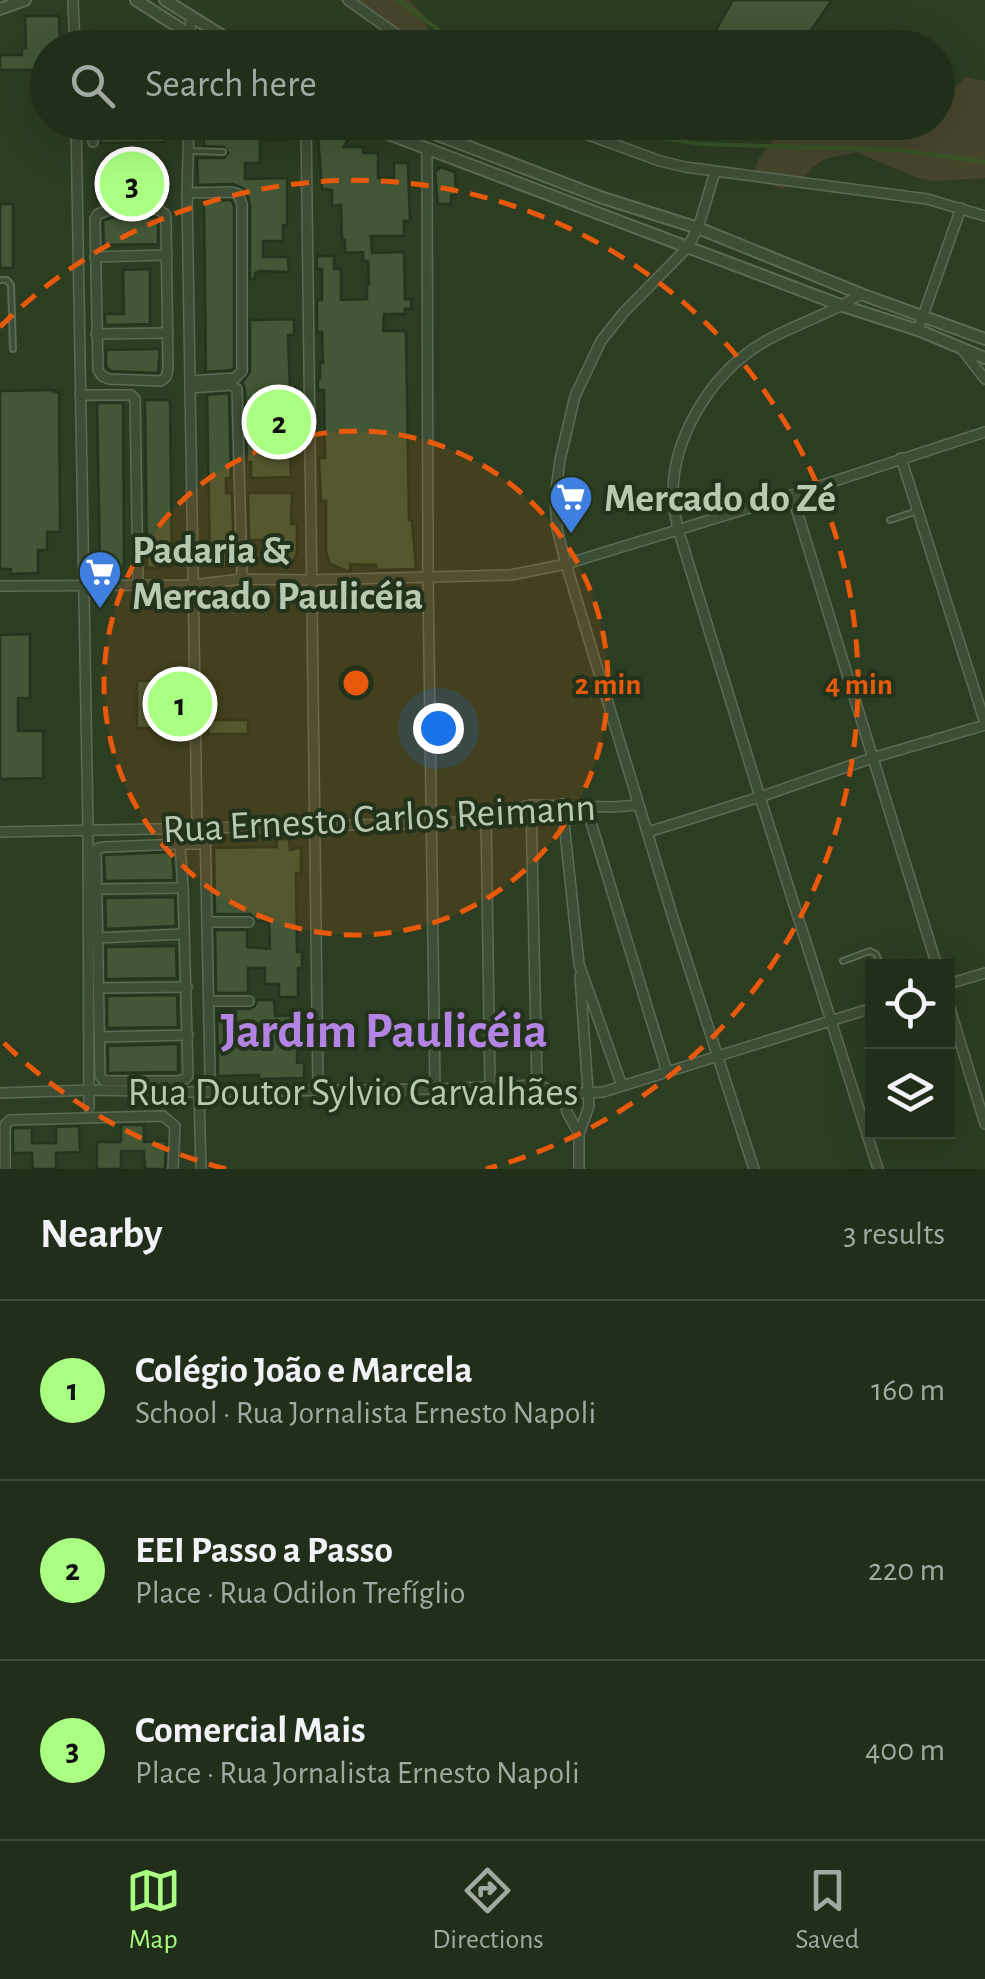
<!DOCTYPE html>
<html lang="en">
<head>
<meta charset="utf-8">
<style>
	:root { --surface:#212e1a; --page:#293623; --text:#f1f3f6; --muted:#a2a8a2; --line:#3e4a39; --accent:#aafe81 }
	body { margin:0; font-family:"Alegreya Sans",sans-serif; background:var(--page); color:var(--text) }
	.controls { position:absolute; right:30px; bottom:30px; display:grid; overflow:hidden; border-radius:0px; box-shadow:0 10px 40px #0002 }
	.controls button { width:90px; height:90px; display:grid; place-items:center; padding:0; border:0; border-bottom:2px solid var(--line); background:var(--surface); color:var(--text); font:50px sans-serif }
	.you { position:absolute; left:438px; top:728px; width:35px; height:35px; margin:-25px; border:8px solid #fff; border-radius:50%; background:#1a73e8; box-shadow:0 0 0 15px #1a73e833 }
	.badge { display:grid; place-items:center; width:65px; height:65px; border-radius:50%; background:var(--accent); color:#111; font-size:32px; font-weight:700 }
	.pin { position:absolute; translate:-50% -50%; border:5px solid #fff; box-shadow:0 2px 10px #0006 }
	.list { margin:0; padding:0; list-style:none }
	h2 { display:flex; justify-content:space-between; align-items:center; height:130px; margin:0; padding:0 40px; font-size:42px }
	h2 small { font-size:32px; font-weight:400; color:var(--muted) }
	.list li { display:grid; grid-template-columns:65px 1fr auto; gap:30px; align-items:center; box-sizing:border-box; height:180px; padding:0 40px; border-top:2px solid var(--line) }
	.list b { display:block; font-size:38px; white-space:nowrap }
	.list p { margin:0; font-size:32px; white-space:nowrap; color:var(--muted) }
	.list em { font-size:32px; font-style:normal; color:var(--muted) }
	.icon { flex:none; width:55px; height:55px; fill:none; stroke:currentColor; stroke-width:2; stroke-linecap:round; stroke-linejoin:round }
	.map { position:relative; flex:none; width:985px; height:1169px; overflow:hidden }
	.search { position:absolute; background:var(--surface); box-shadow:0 10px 40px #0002; left:30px; right:30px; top:30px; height:110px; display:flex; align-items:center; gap:25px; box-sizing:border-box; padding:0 35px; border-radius:55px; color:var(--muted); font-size:38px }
	.sheet { height:670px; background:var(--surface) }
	nav { display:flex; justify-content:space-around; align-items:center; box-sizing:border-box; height:140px; border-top:2px solid var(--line); background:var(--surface); font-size:28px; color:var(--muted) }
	nav a { display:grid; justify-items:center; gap:5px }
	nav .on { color:var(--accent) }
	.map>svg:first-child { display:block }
	.green { fill:#46452c }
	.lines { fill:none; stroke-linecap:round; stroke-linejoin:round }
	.stream { stroke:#375426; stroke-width:4 }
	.building { fill:#415735; stroke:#25341d; stroke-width:2.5 }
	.service-casing { stroke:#5c6b54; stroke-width:8 }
	.minor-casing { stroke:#5c6b54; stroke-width:12 }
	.tertiary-casing { stroke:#5c6b54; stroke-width:14 }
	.service { stroke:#3e4d36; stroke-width:4 }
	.minor { stroke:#3e4d36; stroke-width:9 }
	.tertiary { stroke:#3e4d36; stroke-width:10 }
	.ring { fill:none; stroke:#e8590c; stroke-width:5; stroke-dasharray:18 12 }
	.labels { text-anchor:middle; stroke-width:8; stroke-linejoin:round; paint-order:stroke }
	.poi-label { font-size:40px; font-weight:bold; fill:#b9c9b1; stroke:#23321b; text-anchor:start }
	.street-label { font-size:40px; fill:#b9c9b1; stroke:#23321b }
	.district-label { font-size:50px; font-weight:bold; fill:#b384e3; stroke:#23321b }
	.centre { fill:#e8590c; stroke:#23321b; stroke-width:5 }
	.ring-label { font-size:30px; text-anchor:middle; font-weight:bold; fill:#e8590c; stroke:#23321b; stroke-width:8; stroke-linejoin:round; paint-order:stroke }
</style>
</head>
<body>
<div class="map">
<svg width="985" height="1169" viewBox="0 0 985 1169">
	<rect width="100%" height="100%" fill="#2c3d22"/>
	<g class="green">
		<path d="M 339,0 L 408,0 L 424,15 L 433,47 L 412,47 L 390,30 L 360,17 Z"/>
		<path d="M 966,77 L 985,81 L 985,178 L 934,181 L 918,178 L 856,152 L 825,159 L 812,168 L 798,182 L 782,189 L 768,184 L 754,173 L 759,158 L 787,123 L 823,123 L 852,136 L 886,133 L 901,130 L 912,123 L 938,122 L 938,104 Z"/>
	</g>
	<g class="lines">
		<g class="stream">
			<path d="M 398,0 L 463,48"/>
			<path d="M 615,122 L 641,135 L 701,144 L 898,150 L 985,162"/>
		</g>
	</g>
	<g class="building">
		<path d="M 733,0 L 832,0 L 799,48 L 706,48 Z"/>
		<path d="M 25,16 L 59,16 L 60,44 L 48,48 L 48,67 L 40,67 L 40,70 L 0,70 L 0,55 L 22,55 L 22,48 L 26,48 Z"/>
		<path d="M 105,122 L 117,122 L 117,130 L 121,130 L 121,134 L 138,134 L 138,129 L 143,129 L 143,122 L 155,122 L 155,129 L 159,129 L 159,134 L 164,134 L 164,142 L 101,143 L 101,130 L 105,130 Z"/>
		<path d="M 284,122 L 285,140 L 260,141 L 260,163 L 245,163 L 245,179 L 287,178 L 287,225 L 283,225 L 283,241 L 263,241 L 263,257 L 288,257 L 289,272 L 259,271 L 255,273 L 255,279 L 250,279 L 250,204 L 246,191 L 241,187 L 232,184 L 198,185 L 197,158 L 224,158 L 228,153 L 224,147 L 204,146 L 203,123 Z"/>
		<path d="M 344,131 L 350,134 L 344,147 L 363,147 L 363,153 L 378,153 L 378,178 L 394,178 L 394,163 L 408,163 L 410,221 L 404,221 L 404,236 L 371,236 L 372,253 L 404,252 L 405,299 L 411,299 L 411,309 L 405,309 L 405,314 L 384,314 L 383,331 L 405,331 L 406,334 L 409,520 L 412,520 L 416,569 L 376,570 L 376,565 L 350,564 L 350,571 L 347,571 L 330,564 L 326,552 L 326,501 L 321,501 L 319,458 L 325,458 L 324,390 L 318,390 L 318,379 L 320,379 L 320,363 L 323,363 L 322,332 L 317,332 L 317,300 L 322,300 L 322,269 L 317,269 L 317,256 L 334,256 L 334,269 L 341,269 L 341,300 L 367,299 L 367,284 L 369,284 L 368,261 L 363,261 L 363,252 L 345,253 L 345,240 L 342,240 L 341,205 L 332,206 L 332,190 L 322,189 L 318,136 L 331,135 L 331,132 Z"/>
		<path d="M 441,167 L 455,172 L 456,195 L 451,195 L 451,204 L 438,204 L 435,172 Z"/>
		<path d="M 167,168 L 168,199 L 97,200 L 97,169 Z"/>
		<path d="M 204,201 L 231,200 L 234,206 L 234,368 L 231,370 L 206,372 Z"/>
		<rect x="0" y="204" width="13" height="64"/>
		<path d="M 155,217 L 158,220 L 158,244 L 104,245 L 103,221 L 111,218 Z"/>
		<path d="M 150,269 L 150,324 L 105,325 L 105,314 L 124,314 L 123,270 Z"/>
		<path d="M 294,319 L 294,335 L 288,335 L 290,387 L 295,387 L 295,398 L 289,398 L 290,430 L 296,430 L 296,445 L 290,445 L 291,477 L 251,478 L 251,462 L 247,462 L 245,389 L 242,383 L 250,372 L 250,320 Z"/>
		<path d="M 154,349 L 160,349 L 158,373 L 111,371 L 106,367 L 106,350 Z"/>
		<path d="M 54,390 L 54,392 L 59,392 L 60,532 L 47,532 L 47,550 L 38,550 L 38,573 L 11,574 L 11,569 L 0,569 L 0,391 Z"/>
		<path d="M 229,393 L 231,478 L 226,478 L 226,493 L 232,493 L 234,566 L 210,567 L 207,395 Z"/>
		<path d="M 145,400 L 170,400 L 172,567 L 147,568 Z"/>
		<path d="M 97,403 L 123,403 L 124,568 L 100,568 Z"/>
		<path d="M 248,493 L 292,493 L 291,524 L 297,524 L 297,553 L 293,563 L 288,566 L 266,566 L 265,540 L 249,540 Z"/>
		<path d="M 30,634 L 30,698 L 18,698 L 18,731 L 43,731 L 43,778 L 0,779 L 0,635 Z"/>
		<rect x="137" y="681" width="43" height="47"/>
		<path d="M 209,720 L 248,720 L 248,734 L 208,734 Z"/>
		<path d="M 276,839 L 289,839 L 290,850 L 301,847 L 301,874 L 296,873 L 297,952 L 302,952 L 302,968 L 298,968 L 298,997 L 279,997 L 279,984 L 265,984 L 265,968 L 248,968 L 248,993 L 216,993 L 215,930 L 247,930 L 247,947 L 270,949 L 269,921 L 257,921 L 250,914 L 215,914 L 214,848 L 277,847 Z"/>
		<path d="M 172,852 L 174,880 L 105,881 L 104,855 Z"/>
		<path d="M 175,897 L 176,926 L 106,929 L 105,898 Z"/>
		<path d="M 176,946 L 177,978 L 106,979 L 106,947 Z"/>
		<path d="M 177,995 L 178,1027 L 107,1028 L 107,996 Z"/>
		<path d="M 257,1000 L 274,1000 L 275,1016 L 299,1015 L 297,1063 L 304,1062 L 304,1078 L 259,1079 L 259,1075 L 218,1076 L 217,1009 L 250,1009 L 255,1006 Z"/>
		<path d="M 178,1044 L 178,1072 L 108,1073 L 108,1046 Z"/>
		<path d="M 121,1125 L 144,1125 L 144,1142 L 166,1141 L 165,1169 L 145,1169 L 144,1151 L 121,1151 L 121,1169 L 97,1169 L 97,1142 L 121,1142 Z"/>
		<path d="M 79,1126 L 80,1152 L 56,1153 L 56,1169 L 33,1169 L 32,1153 L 13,1153 L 13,1128 L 32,1128 L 32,1143 L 56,1143 L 56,1127 Z"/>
	</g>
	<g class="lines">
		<g class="service-casing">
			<g id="service">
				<path d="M 189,151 L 223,152"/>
				<path d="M 0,280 L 7,280 L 11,285 L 13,349"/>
				<path d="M 890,520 L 914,512"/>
				<path d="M 843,961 L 870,951 L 876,954 L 881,966"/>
			</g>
		</g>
		<g class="minor-casing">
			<g id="minor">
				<path d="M 73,0 L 75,48"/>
				<path d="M 348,0 L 416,48"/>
				<path d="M 99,45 L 164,43 L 169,48"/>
				<path d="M 189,48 L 191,16"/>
				<path d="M 76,122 L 88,830 L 89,1108"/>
				<path d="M 92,122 L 93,142"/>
				<path d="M 189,122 L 187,193 L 197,827"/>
				<path d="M 306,122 L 318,1090"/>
				<path d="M 553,122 L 660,161 L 685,167 L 927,199 L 985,216"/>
				<path d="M 427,150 L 428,577 L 435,1089"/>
				<path d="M 715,172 L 698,228 L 687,248 L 624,312 L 601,341 L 575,396 L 560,460 L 555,498 L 557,529 L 566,564 L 674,921 L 754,1169"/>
				<path d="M 187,193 L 232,192 L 238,194 L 242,204 L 242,371 L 235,378 L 190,381"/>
				<path d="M 157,209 L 165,214 L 166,219 L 168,370 L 166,377 L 161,381 L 109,379 L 102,376 L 98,370 L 95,219 L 98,214 L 109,210 Z"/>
				<path d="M 95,257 L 167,255"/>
				<path d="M 861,294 C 831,314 795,324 764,342 C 712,372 671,438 673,498 C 673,508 676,519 678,529 L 760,797 L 878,1169"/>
				<path d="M 918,330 L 961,208"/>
				<path d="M 96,334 L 168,333"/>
				<path d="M 961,348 L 985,379"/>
				<path d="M 190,388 L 231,385 L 237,389 L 242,579"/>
				<path d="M 80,395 L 131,395 L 135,399 L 138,584"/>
				<path d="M 901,458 L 985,723"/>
				<path d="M 792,495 L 937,966"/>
				<path d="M 0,586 L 192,585 L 242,579 L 310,580 L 511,575 L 566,564 L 792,495 L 985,432"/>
				<path d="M 562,804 L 579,964 L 622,1086"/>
				<path d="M 531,805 L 537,1085"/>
				<path d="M 586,806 L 667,1072"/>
				<path d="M 486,815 L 490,1086"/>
				<path d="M 205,826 L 210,1074"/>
				<path d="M 0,832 L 451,823 L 531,805 L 613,807 L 638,805"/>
				<path d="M 648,832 L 760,797 L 872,758 L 985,725"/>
				<path d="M 180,844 L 106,847 L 98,848 L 96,851 L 100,1076 L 104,1081 L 177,1081 L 185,1079 L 188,1076 L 183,888 L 180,844 L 206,844"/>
				<path d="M 98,889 L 183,888"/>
				<path d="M 208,922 L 249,922"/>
				<path d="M 97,938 L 184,934"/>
				<path d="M 948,984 L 985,973"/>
				<path d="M 99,988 L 187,987"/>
				<path d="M 209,1001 L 249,1001"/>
				<path d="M 948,1002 L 985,1124"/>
				<path d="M 100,1037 L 188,1035"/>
				<path d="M 199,1092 L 201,1169"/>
				<path d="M 0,1093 L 90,1090 L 199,1092 L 435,1089 L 537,1085 L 563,1094 L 603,1092 L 872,1008"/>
				<path d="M 563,1094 L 567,1112 L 579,1134"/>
				<path d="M 5,1169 L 5,1125 L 10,1120 L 163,1116 L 175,1126 L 173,1169"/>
				<path d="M 579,1169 L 579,1134 L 589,1106 L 580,976"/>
			</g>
		</g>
		<g class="tertiary-casing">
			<g id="tertiary">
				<path d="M 136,0 L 211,48"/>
				<path d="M 165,0 L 242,48"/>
				<path d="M 0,9 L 25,0"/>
				<path d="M 357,122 L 843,306 L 918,330 L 985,358"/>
				<path d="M 404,122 L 600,197 L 698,228 L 861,294 L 985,339"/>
			</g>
		</g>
		<use href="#service" class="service"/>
		<use href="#minor" class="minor"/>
		<use href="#tertiary" class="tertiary"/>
	</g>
	<circle cx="356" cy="683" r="252" fill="#e8590c" fill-opacity=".12"/>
	<g class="ring">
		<circle cx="356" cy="683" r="252"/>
		<path d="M226 1169A503 503 0 0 1 0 1039M0 327A503 503 0 1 1 486 1169"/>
	</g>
	<defs>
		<g id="supermarket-pin" transform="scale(2.25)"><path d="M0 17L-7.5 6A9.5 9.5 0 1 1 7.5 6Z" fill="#3f7fe0" stroke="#23321b"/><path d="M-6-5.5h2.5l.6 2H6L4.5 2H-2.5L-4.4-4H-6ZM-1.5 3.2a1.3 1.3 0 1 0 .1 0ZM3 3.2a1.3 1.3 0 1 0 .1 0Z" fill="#fff"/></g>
	</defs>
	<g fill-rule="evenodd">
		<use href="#supermarket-pin" x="571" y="497"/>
		<use href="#supermarket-pin" x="100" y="572"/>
	</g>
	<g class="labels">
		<g class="poi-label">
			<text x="604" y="511">Mercado do Zé</text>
			<text x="132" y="563">Padaria &amp;<tspan x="132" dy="46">Mercado Paulicéia</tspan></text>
		</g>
		<g class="street-label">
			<text transform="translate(379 817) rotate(-3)" y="14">Rua Ernesto Carlos Reimann</text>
			<text x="353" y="1105">Rua Doutor Sylvio Carvalhães</text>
		</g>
		<g class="district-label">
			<text x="384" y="1047">Jardim Paulicéia</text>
		</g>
	</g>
	<circle cx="356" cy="683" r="15" class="centre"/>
	<g class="ring-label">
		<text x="608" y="694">2 min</text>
		<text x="859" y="694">4 min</text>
	</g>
</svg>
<div class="controls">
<button><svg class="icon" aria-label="locate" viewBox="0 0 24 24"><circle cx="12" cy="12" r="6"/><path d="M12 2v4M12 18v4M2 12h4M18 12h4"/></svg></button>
<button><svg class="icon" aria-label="layers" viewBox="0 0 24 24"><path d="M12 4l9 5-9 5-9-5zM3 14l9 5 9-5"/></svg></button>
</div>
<div class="you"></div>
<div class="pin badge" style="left:180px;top:704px">1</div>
<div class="pin badge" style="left:279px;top:422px">2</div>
<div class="pin badge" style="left:132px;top:184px">3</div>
<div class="search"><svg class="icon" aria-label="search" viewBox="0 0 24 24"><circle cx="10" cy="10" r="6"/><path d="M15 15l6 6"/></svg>Search here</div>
</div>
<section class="sheet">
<h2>Nearby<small>3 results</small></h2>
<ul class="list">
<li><span class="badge">1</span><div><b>Colégio João e Marcela</b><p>School · Rua Jornalista Ernesto Napoli</p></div><em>160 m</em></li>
<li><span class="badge">2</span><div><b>EEI Passo a Passo</b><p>Place · Rua Odilon Trefíglio</p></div><em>220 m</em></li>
<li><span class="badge">3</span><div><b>Comercial Mais</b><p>Place · Rua Jornalista Ernesto Napoli</p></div><em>400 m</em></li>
</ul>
</section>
<nav>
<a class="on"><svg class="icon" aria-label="map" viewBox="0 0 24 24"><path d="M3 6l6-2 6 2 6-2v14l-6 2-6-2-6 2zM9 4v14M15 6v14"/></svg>Map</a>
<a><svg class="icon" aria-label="directions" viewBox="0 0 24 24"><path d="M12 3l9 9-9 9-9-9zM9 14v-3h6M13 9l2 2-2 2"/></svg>Directions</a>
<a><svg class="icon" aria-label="saved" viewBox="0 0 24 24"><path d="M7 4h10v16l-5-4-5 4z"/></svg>Saved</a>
</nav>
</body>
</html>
